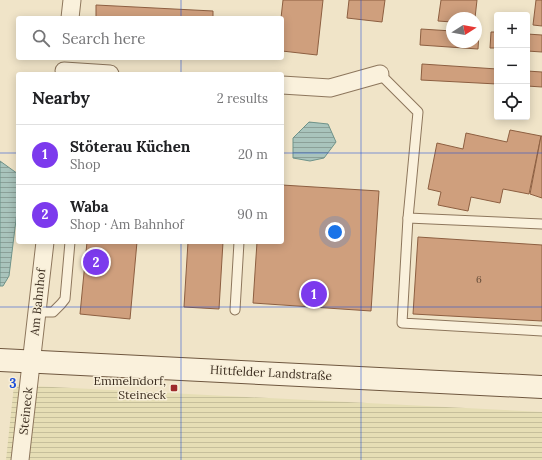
<!DOCTYPE html>
<html lang="en">
<head>
<meta charset="utf-8">
<style>
	:root { --surface:#fff; --page:#f6f6f6; --text:#202124; --muted:#757577; --line:#e0e0e0; --accent:#7c3aed }
	body { margin:0; font-family:Lora,serif; background:var(--page); color:var(--text) }
	.controls { position:absolute; right:12px; top:12px; display:grid; overflow:hidden; border-radius:4px; box-shadow:0 2px 10px #0003 }
	.controls button { width:36px; height:36px; display:grid; place-items:center; padding:0; border:0; border-bottom:1px solid var(--line); background:var(--surface); color:var(--text); font:20px sans-serif }
	.compass { position:absolute; left:446px; top:12px; width:36px; height:36px; border-radius:50%; background:var(--surface); box-shadow:0 2px 10px #0003; rotate:79deg }
	.you { position:absolute; left:335px; top:232px; width:14px; height:14px; margin:-10px; border:3px solid #fff; border-radius:50%; background:#1a73e8; box-shadow:0 0 0 6px #1a73e833 }
	.badge { display:grid; place-items:center; width:26px; height:26px; border-radius:50%; background:var(--accent); color:#fff; font-size:13px; font-weight:700 }
	.pin { position:absolute; translate:-50% -50%; border:2px solid #fff; box-shadow:0 1px 4px #0006 }
	.list { margin:0; padding:0; list-style:none }
	h2 { display:flex; justify-content:space-between; align-items:center; height:52px; margin:0; padding:0 16px; font-size:17px }
	h2 small { font-size:13px; font-weight:400; color:var(--muted) }
	.list li { display:grid; grid-template-columns:26px 1fr auto; gap:12px; align-items:center; box-sizing:border-box; height:60px; padding:0 16px; border-top:1px solid var(--line) }
	.list b { display:block; font-size:15px; white-space:nowrap }
	.list p { margin:0; font-size:13px; white-space:nowrap; color:var(--muted) }
	.list em { font-size:13px; font-style:normal; color:var(--muted) }
	.icon { flex:none; width:22px; height:22px; fill:none; stroke:currentColor; stroke-width:2; stroke-linecap:round; stroke-linejoin:round }
	.map { position:relative; flex:none; width:542px; height:460px; overflow:hidden }
	.search { position:absolute; background:var(--surface); box-shadow:0 2px 10px #0003; left:16px; top:16px; width:268px; height:44px; display:flex; align-items:center; gap:10px; box-sizing:border-box; padding:0 14px; border-radius:4px; color:var(--muted); font-size:15px }
	.panel { position:absolute; background:var(--surface); box-shadow:0 2px 10px #0003; left:16px; top:72px; width:268px; height:172px; border-radius:4px }
	.map>svg:first-child { display:block }
	.farmland { fill:url(#farmland-rules) }
	.water { fill:url(#water-rules); stroke:#6f938a }
	.building { fill:#cf9f7d; stroke:#8d5f41 }
	.lines { fill:none; stroke-linecap:round; stroke-linejoin:round }
	.lane-casing { stroke:#8d765c; stroke-width:11 }
	.street-casing { stroke:#8d765c; stroke-width:19 }
	.secondary-casing { stroke:#6f573f; stroke-width:24 }
	.lane { stroke:#faf1dc; stroke-width:9 }
	.street { stroke:#faf1dc; stroke-width:17 }
	.secondary { stroke:#faf1dc; stroke-width:22 }
	.grid { fill:none; stroke:#1d4ed8; stroke-width:1; stroke-opacity:0.55 }
	.poi-dot { fill:#9e2a2b; stroke:#f7eed8; stroke-width:1.5 }
	.labels { text-anchor:middle; stroke-width:3; stroke-linejoin:round; paint-order:stroke }
	.number-label { font-size:10px; fill:#624a37 }
	.street-label { font-size:12px; fill:#3d2e20; stroke:#f7eed8 }
	.poi-label { font-size:12px; fill:#3d2e20; stroke:#f7eed8; text-anchor:end }
	.grid-label { font-size:13px; text-anchor:middle; font-weight:bold; fill:#1d4ed8; stroke:#f7eed8; stroke-width:3; stroke-linejoin:round; paint-order:stroke }
</style>
</head>
<body>
<div class="map">
<svg width="542" height="460" viewBox="0 0 542 460">
	<defs>
		<pattern id="farmland-rules" width="6" height="5" patternUnits="userSpaceOnUse"><rect width="6" height="5" fill="#e6deb5"/><path d="M0 2.5h6" fill="none" stroke="#c6bf9b"/></pattern>
		<pattern id="water-rules" width="6" height="5" patternUnits="userSpaceOnUse"><rect width="6" height="5" fill="#a9c4bc"/><path d="M0 2.5h6" fill="none" stroke="#8ba098"/></pattern>
	</defs>
	<rect width="100%" height="100%" fill="#f0e4c8"/>
	<path class="farmland" d="M 14,385 L 542,412 L 542,460 L 6,460 Z"/>
	<g class="water">
		<path d="M 309,122 L 328,124 L 336,142 L 324,158 L 310,161 L 293,158 L 293,138 Z"/>
		<path d="M 0,161 L 18,174 L 18,204 L 9,276 L 3,286 L 0,286 Z"/>
	</g>
	<g class="building">
		<path d="M 283,0 L 323,0 L 317,55 L 282,51 L 282,18 L 281,18 Z"/>
		<path d="M 349,0 L 385,0 L 382,22 L 347,18 Z"/>
		<path d="M 441,0 L 477,0 L 475,18 L 452,18 L 452,22 L 438,21 Z"/>
		<path d="M 536,0 L 542,0 L 542,26 L 533,25 Z"/>
		<path d="M 96,5 L 213,11 L 213,18 L 96,18 Z"/>
		<path d="M 421,29 L 452,31 L 452,42 L 476,42 L 476,32 L 479,33 L 478,49 L 420,45 Z"/>
		<path d="M 491,32 L 497,32 L 497,48 L 490,48 Z"/>
		<path d="M 527,34 L 542,35 L 542,52 L 527,51 Z"/>
		<path d="M 422,64 L 497,69 L 497,84 L 421,80 Z"/>
		<path d="M 527,71 L 542,72 L 542,87 L 527,86 Z"/>
		<path d="M 510,130 L 541,136 L 529,194 L 503,189 L 500,203 L 471,197 L 468,211 L 438,205 L 441,192 L 428,189 L 437,143 L 463,149 L 466,133 L 507,142 Z"/>
		<path d="M 541,136 L 542,136 L 542,198 L 530,194 Z"/>
		<path d="M 282,185 L 379,191 L 371,311 L 253,303 L 257,242 L 282,242 Z"/>
		<path d="M 418,237 L 542,245 L 542,321 L 413,314 Z"/>
		<path d="M 87,242 L 137,242 L 130,319 L 80,314 Z"/>
		<path d="M 188,242 L 223,242 L 219,309 L 184,307 Z"/>
	</g>
	<g class="lines">
		<g class="lane-casing">
			<g id="lane">
				<path d="M 380,74 L 418,112 L 408,218 L 402,323 L 542,331"/>
				<path d="M 408,218 L 542,224"/>
				<path d="M 235,310 L 239,242"/>
				<path d="M 37,312 L 53,312 L 61,304 L 65,299 L 70,242"/>
			</g>
		</g>
		<g class="street-casing">
			<g id="street">
				<path d="M 70,18 L 72,0"/>
				<path d="M 64,71 L 110,74"/>
				<path d="M 282,85 L 330,88 L 380,74"/>
				<path d="M 20,460 L 45,242"/>
			</g>
		</g>
		<g class="secondary-casing">
			<path id="secondary" d="M 0,360 L 542,387"/>
		</g>
		<use href="#lane" class="lane"/>
		<use href="#street" class="street"/>
		<use href="#secondary" class="secondary"/>
	</g>
	<path class="grid" d="M 181,0 L 181,18M 361,0 L 361,460M 181,58 L 181,74M 0,153 L 18,153M 282,153 L 542,153M 181,242 L 181,460M 0,307 L 542,307"/>
	<rect class="poi-dot" x="170" y="384" width="8" height="8" rx="2"/>
	<g class="labels">
		<g class="number-label">
			<text x="479" y="283">6</text>
		</g>
		<g class="street-label">
			<text transform="translate(38 302) rotate(-84)" y="4">Am Bahnhof</text>
			<text transform="translate(271 373) rotate(3)" y="4">Hittfelder Landstraße</text>
			<text transform="translate(26 411) rotate(-84)" y="4">Steineck</text>
		</g>
		<g class="poi-label">
			<text x="166" y="385">Emmelndorf,<tspan x="166" dy="14">Steineck</tspan></text>
		</g>
	</g>
	<g class="grid-label">
		<text x="13" y="388">3</text>
	</g>
</svg>
<div class="controls">
<button>+</button>
<button>−</button>
<button><svg class="icon" aria-label="locate" viewBox="0 0 24 24"><circle cx="12" cy="12" r="6"/><path d="M12 2v4M12 18v4M2 12h4M18 12h4"/></svg></button>
</div>
<svg class="compass" viewBox="-18 -18 36 36"><path d="M0-13l5 13h-10z" fill="#e53935"/><path d="M0 13l5-13h-10z" fill="#757577"/></svg>
<div class="you"></div>
<div class="pin badge" style="left:314px;top:294px">1</div>
<div class="pin badge" style="left:96px;top:262px">2</div>
<div class="search"><svg class="icon" aria-label="search" viewBox="0 0 24 24"><circle cx="10" cy="10" r="6"/><path d="M15 15l6 6"/></svg>Search here</div>
<section class="panel">
<h2>Nearby<small>2 results</small></h2>
<ul class="list">
<li><span class="badge">1</span><div><b>Stöterau Küchen</b><p>Shop</p></div><em>20 m</em></li>
<li><span class="badge">2</span><div><b>Waba</b><p>Shop · Am Bahnhof</p></div><em>90 m</em></li>
</ul>
</section>
</div>
</body>
</html>
